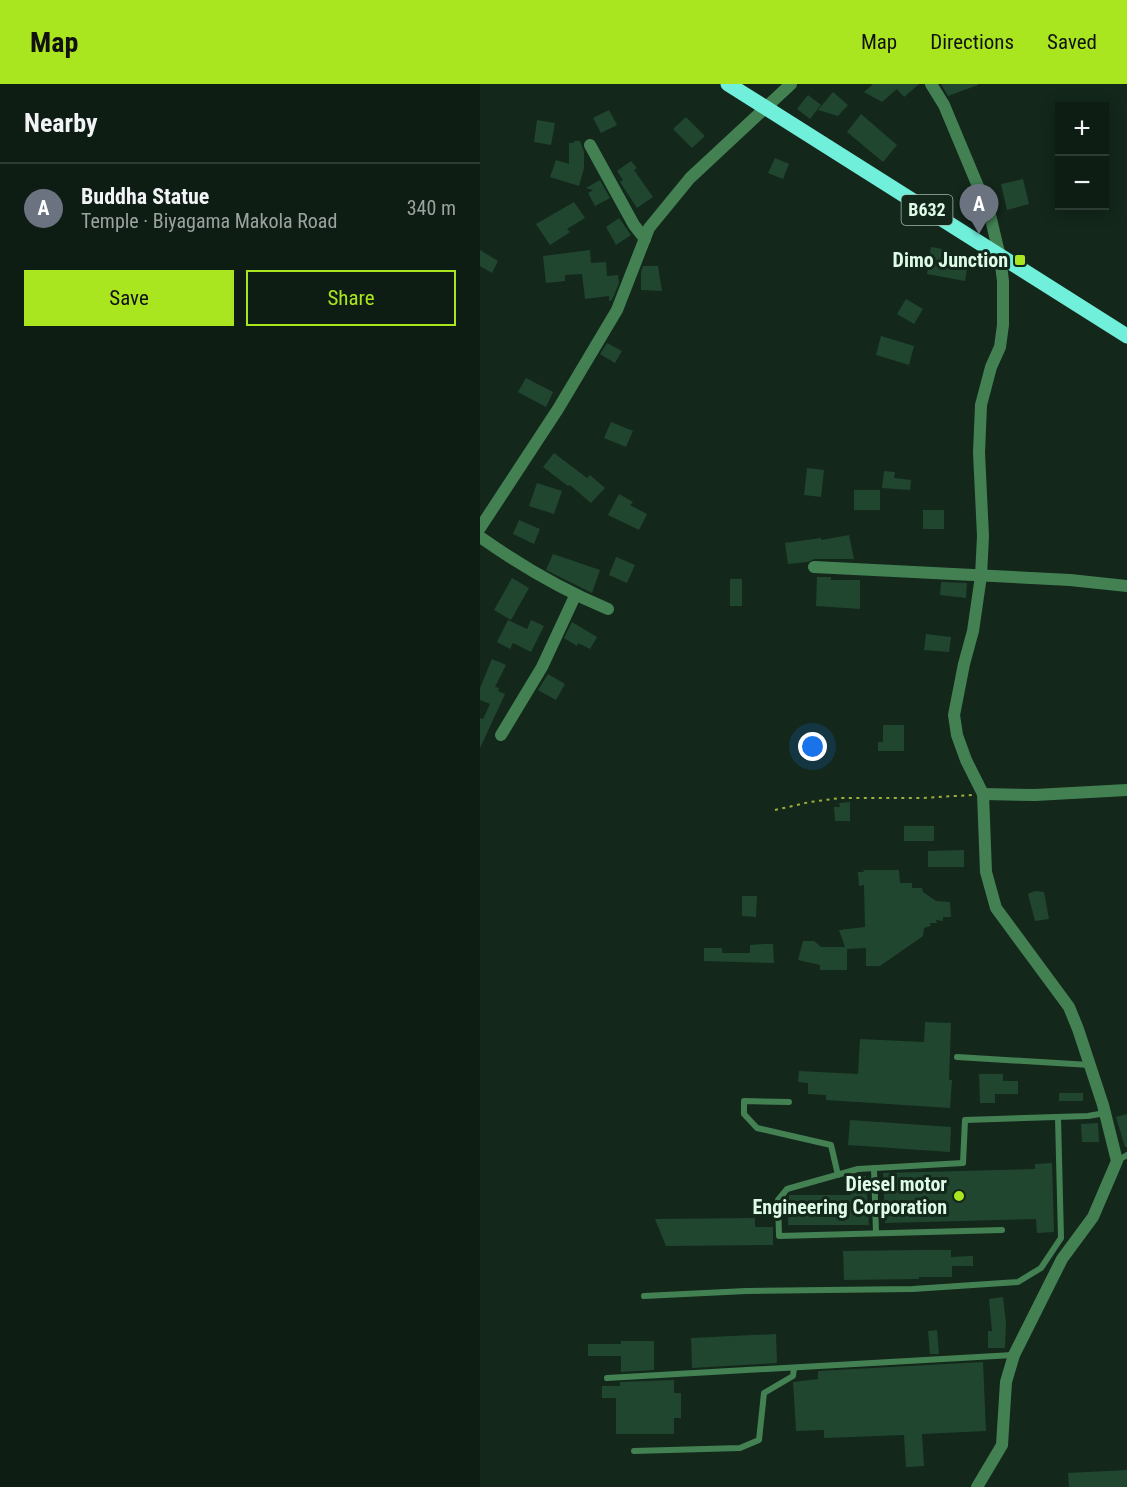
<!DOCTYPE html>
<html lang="en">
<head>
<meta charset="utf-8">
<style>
	:root { --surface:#0e1d14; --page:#1c2a22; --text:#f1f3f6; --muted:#9ba2a0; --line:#2e3b34; --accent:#a9e61f }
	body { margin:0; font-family:"Roboto Condensed",sans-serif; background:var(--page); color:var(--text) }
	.controls { position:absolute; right:18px; top:18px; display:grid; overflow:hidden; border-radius:0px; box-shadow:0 3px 15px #0003 }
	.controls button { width:54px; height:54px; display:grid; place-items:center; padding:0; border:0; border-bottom:2px solid var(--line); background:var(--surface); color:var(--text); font:30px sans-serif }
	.you { position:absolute; left:333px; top:663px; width:21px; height:21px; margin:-15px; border:4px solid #fff; border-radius:50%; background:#1a73e8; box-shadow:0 0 0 9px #1a73e833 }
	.badge { display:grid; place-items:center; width:39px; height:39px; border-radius:50%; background:var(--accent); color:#fff; font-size:20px; font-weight:700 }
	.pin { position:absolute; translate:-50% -50px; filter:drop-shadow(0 2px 3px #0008) }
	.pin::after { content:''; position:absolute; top:32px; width:21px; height:18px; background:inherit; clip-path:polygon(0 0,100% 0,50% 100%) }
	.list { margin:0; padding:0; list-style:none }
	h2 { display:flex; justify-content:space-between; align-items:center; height:78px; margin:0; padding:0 24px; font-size:26px }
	h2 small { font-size:20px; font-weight:400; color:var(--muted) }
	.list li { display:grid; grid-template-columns:39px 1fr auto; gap:18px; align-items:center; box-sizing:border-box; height:90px; padding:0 24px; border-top:2px solid var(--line) }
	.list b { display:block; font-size:22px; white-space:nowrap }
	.list p { margin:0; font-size:20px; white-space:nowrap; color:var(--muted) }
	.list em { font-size:20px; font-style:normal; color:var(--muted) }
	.actions { display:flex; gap:12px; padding:18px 24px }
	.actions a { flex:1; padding:14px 0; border:2px solid var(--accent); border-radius:0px; text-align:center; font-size:21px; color:var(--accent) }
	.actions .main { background:var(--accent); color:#111 }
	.map { position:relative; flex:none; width:647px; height:1403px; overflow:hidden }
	header { display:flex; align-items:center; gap:36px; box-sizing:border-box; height:84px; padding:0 30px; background:var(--accent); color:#111 }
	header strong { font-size:28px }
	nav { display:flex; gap:33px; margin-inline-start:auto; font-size:21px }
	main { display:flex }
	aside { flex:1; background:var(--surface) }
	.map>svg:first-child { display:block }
	.building { fill:#214630 }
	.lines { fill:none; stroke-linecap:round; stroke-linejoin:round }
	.path { stroke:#9eae3e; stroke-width:2; stroke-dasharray:3 4.5; stroke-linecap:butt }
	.lane { stroke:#438153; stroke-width:6 }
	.street { stroke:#438153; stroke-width:12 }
	.primary { stroke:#70efda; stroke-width:15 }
	.poi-dot { fill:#a9e61f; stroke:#13271b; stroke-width:2 }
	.labels { text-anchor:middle; stroke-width:6; stroke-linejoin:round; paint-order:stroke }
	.shield { fill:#13271b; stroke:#a0bbaa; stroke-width:1.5 }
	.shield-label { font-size:18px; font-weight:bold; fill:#ddfbe7 }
	.poi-label { font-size:20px; font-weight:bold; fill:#ddfbe7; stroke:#13271b; text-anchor:end }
</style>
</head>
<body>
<header>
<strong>Map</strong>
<nav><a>Map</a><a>Directions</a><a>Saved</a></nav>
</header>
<main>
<aside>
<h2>Nearby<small></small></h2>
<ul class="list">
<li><span class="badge" style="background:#6b7280">A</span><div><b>Buddha Statue</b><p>Temple · Biyagama Makola Road</p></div><em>340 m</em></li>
</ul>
<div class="actions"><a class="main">Save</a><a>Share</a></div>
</aside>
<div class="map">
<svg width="647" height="1403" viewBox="0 0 647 1403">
	<rect width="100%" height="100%" fill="#13271b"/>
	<g class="building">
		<path d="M 393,0 L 439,0 L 424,13 L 417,5 L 402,18 L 384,8 Z"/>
		<path d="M 461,0 L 498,0 L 498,1 L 468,12 Z"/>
		<path d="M 353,8 L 368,21 L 358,32 L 338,26 Z"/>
		<path d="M 328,11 L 341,21 L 330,35 L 317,25 Z"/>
		<path d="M 129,26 L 137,41 L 121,49 L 113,34 Z"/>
		<path d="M 381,30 L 417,61 L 403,78 L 367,48 Z"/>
		<path d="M 206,33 L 225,52 L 212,64 L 193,45 Z"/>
		<path d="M 57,36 L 75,39 L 71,61 L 54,58 Z"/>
		<path d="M 94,57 L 100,57 L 104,68 L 104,84 L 99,102 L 70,93 L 76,76 L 89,80 L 89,59 L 94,59 Z"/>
		<path d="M 295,74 L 309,80 L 303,95 L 288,89 Z"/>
		<path d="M 151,77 L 157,84 L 154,86 L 173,113 L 157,124 L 140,98 L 143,96 L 137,87 Z"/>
		<path d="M 543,95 L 549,120 L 527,126 L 521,100 Z"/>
		<path d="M 120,96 L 130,114 L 115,122 L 108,109 L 113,106 L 106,104 Z"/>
		<path d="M 94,118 L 105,134 L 87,145 L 90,148 L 70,161 L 56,140 Z"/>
		<path d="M 139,134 L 151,151 L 136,161 L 126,143 Z"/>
		<path d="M 451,163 L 462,165 L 460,179 L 487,185 L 485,197 L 447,190 Z"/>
		<path d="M 0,166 L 18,177 L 12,189 L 0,182 Z"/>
		<path d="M 110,166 L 111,179 L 126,178 L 127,192 L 138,191 L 139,199 L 132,216 L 129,217 L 129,212 L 105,215 L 102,190 L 85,191 L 85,197 L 66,199 L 63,172 Z"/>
		<path d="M 163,182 L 178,182 L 182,207 L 161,206 L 161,188 Z"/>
		<path d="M 426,215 L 443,225 L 434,240 L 417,230 Z"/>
		<path d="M 401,252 L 434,262 L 429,281 L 396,271 Z"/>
		<path d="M 127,259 L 142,267 L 135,279 L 120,270 Z"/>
		<path d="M 46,294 L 73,308 L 66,323 L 38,308 Z"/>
		<path d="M 131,338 L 153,347 L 146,363 L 124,354 Z"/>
		<path d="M 74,369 L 107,394 L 110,391 L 125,404 L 111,419 L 90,401 L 88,402 L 63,383 Z"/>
		<path d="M 327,384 L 344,386 L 341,413 L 324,411 Z"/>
		<path d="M 404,387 L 415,388 L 414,394 L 431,396 L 430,406 L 402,404 Z"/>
		<path d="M 57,399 L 82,407 L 74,430 L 49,422 Z"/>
		<rect x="374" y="406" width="26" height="20"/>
		<path d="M 139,410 L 153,418 L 150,421 L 167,430 L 159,446 L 128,431 Z"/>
		<rect x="443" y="426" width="21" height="19"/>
		<path d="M 39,436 L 60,445 L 54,460 L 33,450 Z"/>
		<path d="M 369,451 L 374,475 L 334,475 L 328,478 L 308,480 L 305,459 L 341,454 L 341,456 Z"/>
		<path d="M 73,470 L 120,486 L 112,509 L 66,486 Z"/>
		<path d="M 136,473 L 155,481 L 147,499 L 129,491 Z"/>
		<path d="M 337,493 L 351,493 L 351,496 L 380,496 L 380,525 L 336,522 Z"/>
		<path d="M 32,494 L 49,504 L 31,536 L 14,526 Z"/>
		<rect x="250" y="495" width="12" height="27"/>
		<path d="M 461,498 L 487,499 L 486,514 L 460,511 Z"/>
		<path d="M 28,536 L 47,545 L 51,536 L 64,542 L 51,568 L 33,559 L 30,565 L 17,558 Z"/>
		<path d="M 92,538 L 117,553 L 110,565 L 98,559 L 97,562 L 84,554 Z"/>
		<path d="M 446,550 L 471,553 L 469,568 L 444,566 Z"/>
		<path d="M 12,575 L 26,581 L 15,603 L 19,604 L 18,607 L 25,610 L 0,664 L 0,634 L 3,635 L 10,620 L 0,616 L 0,604 Z"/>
		<path d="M 68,590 L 85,600 L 76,616 L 58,606 Z"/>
		<path d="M 403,641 L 424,641 L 424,667 L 398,667 L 398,658 L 403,658 Z"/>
		<path d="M 370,718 L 370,737 L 355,737 L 354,723 L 360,723 L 359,719 Z"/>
		<rect x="424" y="742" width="30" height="15"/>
		<path d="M 484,766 L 484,783 L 448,783 L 448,767 Z"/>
		<path d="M 383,786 L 419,786 L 420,799 L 432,799 L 432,804 L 442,804 L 443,808 L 456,817 L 470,818 L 471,833 L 463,833 L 463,837 L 456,836 L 457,839 L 450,839 L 451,842 L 444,844 L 443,852 L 400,882 L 386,882 L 386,864 L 367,865 L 367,886 L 340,886 L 340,881 L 318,876 L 323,857 L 334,857 L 341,863 L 365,863 L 359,846 L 385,843 L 384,801 L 379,802 L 378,788 L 384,788 Z"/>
		<path d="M 555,807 L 564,808 L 569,835 L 555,837 L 548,810 Z"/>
		<path d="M 262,812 L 277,812 L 276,833 L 262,832 Z"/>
		<path d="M 284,860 L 293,860 L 294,879 L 224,877 L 224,864 L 242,864 L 242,869 L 270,869 L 270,861 Z"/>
		<path d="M 445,938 L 471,939 L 469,996 L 472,996 L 470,1024 L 346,1016 L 346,1011 L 328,1010 L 328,999 L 318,998 L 319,987 L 378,990 L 380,955 L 444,958 Z"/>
		<path d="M 499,990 L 523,990 L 523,997 L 538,997 L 538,1010 L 515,1010 L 515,1019 L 500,1019 Z"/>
		<rect x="579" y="1009" width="24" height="8"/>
		<path d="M 647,1030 L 647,1063 L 645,1063 L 636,1033 Z"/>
		<path d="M 370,1036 L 471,1043 L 470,1068 L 368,1061 Z"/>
		<path d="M 618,1039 L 619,1058 L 602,1058 L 601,1040 Z"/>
		<path d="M 572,1079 L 574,1148 L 557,1149 L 556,1135 L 405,1139 L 403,1089 L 555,1085 L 555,1080 Z"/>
		<path d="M 371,1092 L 386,1092 L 389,1141 L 308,1141 L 309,1111 L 371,1111 Z"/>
		<path d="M 275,1134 L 275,1143 L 293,1143 L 293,1161 L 186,1162 L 175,1135 Z"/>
		<path d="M 440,1166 L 471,1166 L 471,1173 L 493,1172 L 493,1182 L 472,1182 L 472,1193 L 439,1193 L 439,1195 L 364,1196 L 363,1167 Z"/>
		<path d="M 523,1213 L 526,1239 L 525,1264 L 508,1264 L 508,1247 L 512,1247 L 509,1215 Z"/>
		<path d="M 457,1246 L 459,1270 L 450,1270 L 448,1247 Z"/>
		<path d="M 296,1250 L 297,1279 L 212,1284 L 211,1254 Z"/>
		<path d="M 141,1257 L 174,1257 L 174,1286 L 141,1288 L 141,1272 L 108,1272 L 108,1260 L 141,1260 Z"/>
		<path d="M 503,1278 L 506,1347 L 442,1350 L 444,1382 L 426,1383 L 424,1351 L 344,1354 L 344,1346 L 316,1347 L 313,1298 L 338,1295 L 338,1287 Z"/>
		<path d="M 194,1296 L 194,1309 L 201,1309 L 201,1334 L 194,1334 L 194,1350 L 136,1350 L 136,1314 L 122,1314 L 122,1302 L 140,1302 L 140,1298 Z"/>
		<path d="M 647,1386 L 647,1403 L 589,1403 L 588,1389 Z"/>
	</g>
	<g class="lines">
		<path class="path" d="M 295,726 L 330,718 L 360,714 L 442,714 L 492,711"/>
		<g class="lane">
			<path d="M 477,973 L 610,981"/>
			<path d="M 309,1018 L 264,1017 L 264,1030 L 277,1044 L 351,1061 L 358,1091"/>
			<path d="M 637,1077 L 647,1071"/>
			<path d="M 394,1084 L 396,1149"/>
			<path d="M 522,1146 L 299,1152 L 298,1116 L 307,1105 L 378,1085 L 483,1079 L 485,1036 L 608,1032 L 625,1029"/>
			<path d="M 164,1212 L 266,1207 L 433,1205 L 538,1198 L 561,1184 L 581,1154 L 578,1034"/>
			<path d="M 127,1294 L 533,1271"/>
			<path d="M 154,1367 L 260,1364 L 279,1356 L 284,1309 L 313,1292 L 314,1284"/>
		</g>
		<g class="street">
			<path d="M 451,0 L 464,21 L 510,131 L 520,173 L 523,197 L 523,241 L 520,263 L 511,283 L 501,321 L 499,369 L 503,452 L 501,492 L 493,547 L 484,580 L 474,631 L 477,651 L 486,676 L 503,710 L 506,788 L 516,824 L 589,923 L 598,945 L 623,1021 L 637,1077 L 613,1133 L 582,1175 L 534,1271 L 526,1298 L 522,1361 L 497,1403"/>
			<path d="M 110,61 L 154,141 L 165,155"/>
			<path d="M 0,444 L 78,325 L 137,226 L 169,144 L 210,94 L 311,0"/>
			<path d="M 0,453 C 41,482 82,506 128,525"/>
			<path d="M 334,483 L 590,496 L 647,502"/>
			<path d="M 21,651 L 62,583 L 95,512"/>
			<path d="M 503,710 L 555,711 L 647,706"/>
		</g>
		<path class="primary" d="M 248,0 L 647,252"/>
	</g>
	<g class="poi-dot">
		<rect x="534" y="170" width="12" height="12" rx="3"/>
		<circle cx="479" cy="1112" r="6"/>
	</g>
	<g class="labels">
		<rect class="shield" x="421.5" y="111" width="51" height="30" rx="4.5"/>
		<g class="shield-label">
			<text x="447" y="132">B632</text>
		</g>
		<g class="poi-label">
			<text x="528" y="183">Dimo Junction</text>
			<text x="467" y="1107">Diesel motor<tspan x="467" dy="23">Engineering Corporation</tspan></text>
		</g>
	</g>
</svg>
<div class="controls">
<button>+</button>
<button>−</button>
</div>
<div class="you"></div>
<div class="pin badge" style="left:499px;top:150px;background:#6b7280">A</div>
</div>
</main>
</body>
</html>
